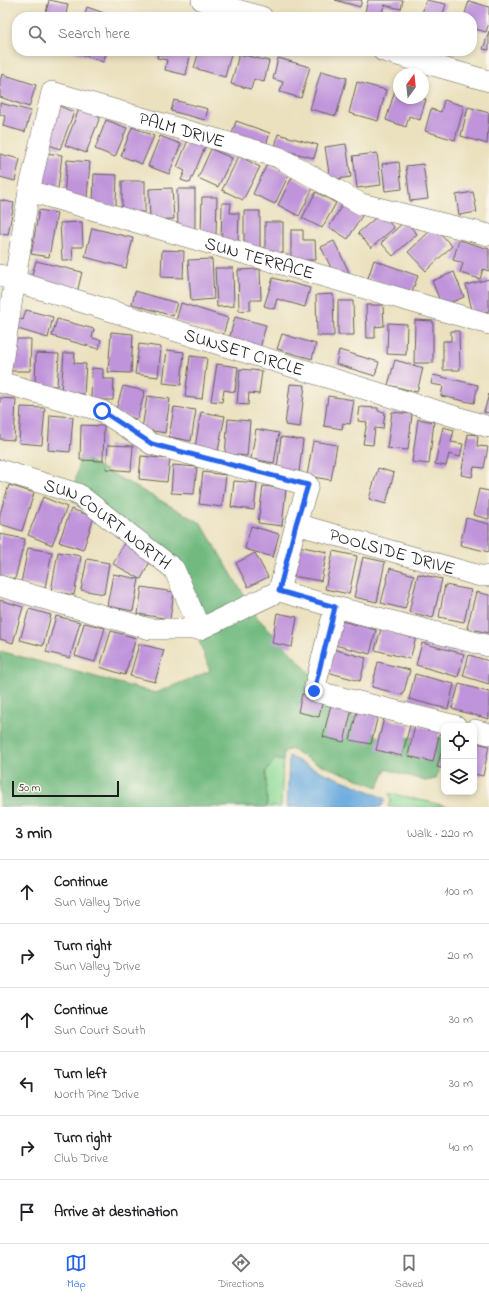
<!DOCTYPE html>
<html lang="en">
<head>
<meta charset="utf-8">
<style>
	:root { --surface:#fff; --page:#f2f2f2; --text:#202124; --muted:#757577; --line:#e0e0e0; --accent:#2563eb }
	body { margin:0; font-family:"Indie Flower",sans-serif; background:var(--page); color:var(--text) }
	.controls { position:absolute; right:12px; bottom:12px; display:grid; overflow:hidden; border-radius:8px; box-shadow:0 2px 6px #0003 }
	.controls button { width:36px; height:36px; display:grid; place-items:center; padding:0; border:0; border-bottom:1px solid var(--line); background:var(--surface); color:var(--text); font:20px sans-serif }
	.compass { position:absolute; left:393px; top:68px; width:36px; height:36px; border-radius:50%; background:var(--surface); box-shadow:0 2px 6px #0003; rotate:15deg }
	.scale { position:absolute; left:12px; bottom:10px; width:107px; box-sizing:border-box; padding-left:4px; border:2px solid #1c1c1c; border-top:0; font-size:11px; line-height:14px; white-space:nowrap; color:#1c1c1c; -webkit-text-stroke:3px #fbf7ec; paint-order:stroke }
	.stop { position:absolute; width:12px; height:12px; margin:-9px; border:3px solid #2563eb; border-radius:50%; background:#fff }
	.stop.end { background:#2563eb; border-color:#fff; box-shadow:0 1px 4px #0008 }
	.list { margin:0; padding:0; list-style:none }
	h2 { display:flex; justify-content:space-between; align-items:center; height:52px; margin:0; padding:0 16px; font-size:17px }
	h2 small { font-size:13px; font-weight:400; color:var(--muted) }
	.list li { display:grid; grid-template-columns:26px 1fr auto; gap:12px; align-items:center; box-sizing:border-box; height:64px; padding:0 16px; border-top:1px solid var(--line) }
	.list b { display:block; font-size:15px; white-space:nowrap }
	.list p { margin:0; font-size:13px; white-space:nowrap; color:var(--muted) }
	.list em { font-size:13px; font-style:normal; color:var(--muted) }
	.icon { flex:none; width:22px; height:22px; fill:none; stroke:currentColor; stroke-width:2; stroke-linecap:round; stroke-linejoin:round }
	.map { position:relative; flex:none; width:489px; height:807px; overflow:hidden }
	.search { position:absolute; background:var(--surface); box-shadow:0 2px 6px #0003; left:12px; right:12px; top:12px; height:44px; display:flex; align-items:center; gap:10px; box-sizing:border-box; padding:0 14px; border-radius:16px; color:var(--muted); font-size:15px }
	.sheet { height:436px; background:var(--surface) }
	nav { display:flex; justify-content:space-around; align-items:center; box-sizing:border-box; height:56px; border-top:1px solid var(--line); background:var(--surface); font-size:11px; color:var(--muted) }
	nav a { display:grid; justify-items:center; gap:2px }
	nav .on { color:var(--accent) }
	.map>svg:first-child { display:block }
	.green { fill:#8cd996; stroke:#547a59 }
	.forest { fill:#71b97f; stroke:#466a4e }
	.water { fill:#6babde; stroke:#44647d }
	.building { fill:#c094db }
	.lines { fill:none; stroke-linecap:round; stroke-linejoin:round }
	.minor-casing { stroke:#646155; stroke-width:22 }
	.minor { stroke:#fff; stroke-width:21 }
	.route { stroke:#2563eb; stroke-width:5 }
	.labels { text-anchor:middle; stroke-width:3.5; stroke-linejoin:round; paint-order:stroke }
	.street-label { font-size:18px; fill:#1c1c1c; stroke:#fbf7ec }
</style>
</head>
<body>
<div class="map">
<svg width="489" height="807" viewBox="0 0 489 807">
	<rect width="100%" height="100%" fill="#fbf7ec"/>
	<filter id="ink" filterUnits="userSpaceOnUse"><feTurbulence type="fractalNoise" baseFrequency=".025" numOctaves="2"/><feDisplacementMap in="SourceGraphic" scale="8" xChannelSelector="R" yChannelSelector="G"/><feConvolveMatrix kernelMatrix="1 2 1 2 8 2 1 2 1" color-interpolation-filters="sRGB"/></filter>
	<filter id="wash" filterUnits="userSpaceOnUse"><feTurbulence type="fractalNoise" baseFrequency=".012" numOctaves="4" result="noise"/><feDisplacementMap in="SourceGraphic" scale="16" xChannelSelector="R" yChannelSelector="G"/><feGaussianBlur stdDeviation="0.9" result="paint"/><feColorMatrix in="noise" values="0 0 0 0 0 0 0 0 0 0 0 0 0 0 0 0 0 1.4 0 .05"/><feComposite in="paint" operator="in"/></filter>
	<g filter="url(#wash)">
		<rect width="100%" height="100%" fill="#ebe1bf"/>
		<g class="green">
			<path d="M 275,758 L 283,761 L 281,807 L 267,807 L 266,772 Z"/>
			<path d="M 389,793 L 450,807 L 388,807 L 391,800 Z"/>
		</g>
		<path class="forest" d="M 80,456 L 201,523 L 257,617 L 343,708 L 378,737 L 444,738 L 444,754 L 436,779 L 425,781 L 386,769 L 378,787 L 314,762 L 291,749 L 284,752 L 283,761 L 275,759 L 266,772 L 267,807 L 0,807 L 0,651 L 155,693 L 210,671 L 177,580 L 72,500 Z"/>
		<path class="water" d="M 289,756 C 320,774 353,782 385,799 L 381,807 L 287,807 Z"/>
		<g id="blocks">
			<g class="building">
				<path d="M 49,0 L 68,4 L 66,14 L 76,17 L 45,17 Z"/>
				<path d="M 335,0 L 362,0 L 360,7 Z"/>
				<path d="M 368,0 L 403,0 L 401,9 L 384,5 L 381,17 L 364,16 Z"/>
				<path d="M 426,0 L 446,4 L 442,17 L 421,17 Z"/>
				<path d="M 469,1 L 489,7 L 489,23 L 486,32 L 472,28 L 472,17 L 464,17 Z"/>
				<path d="M 87,7 L 115,17 L 84,17 Z"/>
				<path d="M 489,31 L 489,50 L 483,49 Z"/>
				<path d="M 72,51 L 107,51 L 103,62 Z"/>
				<path d="M 159,51 L 191,51 L 186,75 L 165,70 L 167,60 L 157,58 Z"/>
				<path d="M 199,51 L 232,51 L 225,77 L 194,68 Z"/>
				<path d="M 239,54 L 269,61 L 264,82 L 254,79 L 251,89 L 231,84 Z"/>
				<path d="M 278,58 L 310,67 L 301,98 L 280,92 L 283,82 L 273,79 Z"/>
				<path d="M 321,71 L 347,78 L 336,116 L 310,109 Z"/>
				<path d="M 2,74 L 36,85 L 29,107 L 0,97 L 0,81 Z"/>
				<path d="M 357,82 L 386,90 L 378,121 L 349,113 Z"/>
				<path d="M 395,90 L 399,91 L 399,98 L 426,99 L 420,120 L 409,116 L 406,127 L 386,120 Z"/>
				<path d="M 174,100 L 208,109 L 205,120 L 171,111 Z"/>
				<path d="M 444,100 L 464,106 L 455,140 L 425,131 L 431,109 L 441,112 Z"/>
				<path d="M 0,103 L 31,111 L 25,132 L 3,126 L 5,116 L 0,114 Z"/>
				<path d="M 59,106 L 74,112 L 60,149 L 44,143 Z"/>
				<path d="M 468,107 L 489,113 L 487,144 L 461,136 Z"/>
				<path d="M 79,109 L 100,117 L 86,153 L 65,145 Z"/>
				<path d="M 106,120 L 127,128 L 115,157 L 95,149 Z"/>
				<path d="M 236,121 L 270,133 L 266,145 L 232,134 Z"/>
				<path d="M 132,127 L 154,136 L 142,164 L 121,156 Z"/>
				<path d="M 278,134 L 318,145 L 314,158 L 275,148 Z"/>
				<path d="M 160,136 L 181,144 L 169,174 L 148,166 Z"/>
				<path d="M 188,140 L 205,147 L 190,183 L 181,180 L 185,171 L 177,167 Z"/>
				<path d="M 346,144 L 351,177 L 330,180 L 325,147 Z"/>
				<path d="M 211,149 L 232,158 L 218,187 L 198,178 Z"/>
				<path d="M 44,153 L 62,155 L 58,189 L 40,187 Z"/>
				<path d="M 377,153 L 381,185 L 357,188 L 353,156 Z"/>
				<path d="M 0,154 L 20,159 L 15,181 L 0,177 Z"/>
				<path d="M 239,156 L 260,167 L 243,200 L 222,190 Z"/>
				<path d="M 67,160 L 90,162 L 87,198 L 64,196 Z"/>
				<path d="M 399,162 L 402,189 L 385,191 L 382,164 Z"/>
				<path d="M 267,164 L 289,174 L 275,204 L 253,194 Z"/>
				<path d="M 423,164 L 428,199 L 410,201 L 406,166 Z"/>
				<path d="M 94,174 L 117,175 L 116,206 L 93,205 Z"/>
				<path d="M 292,177 L 313,188 L 299,216 L 278,205 Z"/>
				<rect x="122" y="181" width="23" height="31"/>
				<path d="M 172,188 L 174,219 L 150,220 L 149,189 Z"/>
				<path d="M 177,189 L 195,189 L 195,230 L 178,230 Z"/>
				<path d="M 316,192 L 336,203 L 322,228 L 302,218 Z"/>
				<path d="M 473,192 L 477,212 L 459,215 L 456,195 Z"/>
				<path d="M 202,197 L 217,197 L 216,235 L 201,235 Z"/>
				<path d="M 0,200 L 14,203 L 8,235 L 0,234 Z"/>
				<path d="M 344,202 L 363,214 L 348,239 L 329,227 Z"/>
				<path d="M 222,203 L 231,203 L 230,213 L 239,213 L 238,244 L 221,243 Z"/>
				<path d="M 39,210 L 57,213 L 49,257 L 31,254 Z"/>
				<rect x="244" y="211" width="16" height="38"/>
				<path d="M 381,213 L 394,228 L 371,248 L 358,233 Z"/>
				<path d="M 405,221 L 417,234 L 393,256 L 381,243 Z"/>
				<path d="M 82,222 L 83,247 L 72,247 L 73,260 L 62,260 L 60,223 Z"/>
				<rect x="265" y="222" width="18" height="31"/>
				<path d="M 434,227 L 452,246 L 426,271 L 408,252 Z"/>
				<path d="M 92,228 L 133,238 L 126,268 L 85,257 Z"/>
				<path d="M 291,230 L 303,230 L 303,240 L 315,240 L 316,260 L 291,260 Z"/>
				<path d="M 459,240 L 489,249 L 489,271 L 483,269 L 480,279 L 460,273 L 463,263 L 453,260 Z"/>
				<path d="M 334,241 L 350,274 L 337,280 L 321,247 Z"/>
				<path d="M 162,250 L 184,251 L 183,278 L 161,277 Z"/>
				<path d="M 212,259 L 214,299 L 191,301 L 188,260 Z"/>
				<path d="M 374,260 L 418,276 L 411,294 L 368,278 Z"/>
				<path d="M 36,261 L 82,272 L 76,297 L 29,285 Z"/>
				<path d="M 215,268 L 233,268 L 234,306 L 217,307 Z"/>
				<path d="M 260,269 L 261,300 L 250,300 L 250,310 L 239,311 L 238,270 Z"/>
				<path d="M 454,272 L 464,297 L 442,306 L 432,281 Z"/>
				<path d="M 273,278 L 310,288 L 305,307 L 277,299 L 274,309 L 264,306 Z"/>
				<path d="M 489,279 L 489,311 L 473,314 L 466,285 Z"/>
				<path d="M 135,291 L 177,303 L 173,316 L 132,304 Z"/>
				<path d="M 333,294 L 334,336 L 317,336 L 316,295 Z"/>
				<path d="M 338,301 L 353,301 L 354,335 L 338,335 Z"/>
				<path d="M 181,303 L 228,318 L 223,335 L 176,321 Z"/>
				<path d="M 366,305 L 383,305 L 384,326 L 375,327 L 375,338 L 367,338 Z"/>
				<path d="M 26,310 L 53,317 L 48,338 L 11,327 L 14,317 L 23,320 Z"/>
				<path d="M 235,317 L 266,325 L 260,348 L 229,339 Z"/>
				<path d="M 57,319 L 94,329 L 92,338 L 101,340 L 99,349 L 52,336 Z"/>
				<path d="M 415,320 L 433,321 L 433,363 L 414,363 Z"/>
				<path d="M 388,323 L 407,324 L 406,355 L 387,354 Z"/>
				<path d="M 451,331 L 459,331 L 460,370 L 443,370 L 443,341 L 451,341 Z"/>
				<path d="M 111,332 L 133,334 L 131,373 L 108,372 Z"/>
				<path d="M 282,334 L 316,344 L 312,359 L 277,349 Z"/>
				<path d="M 8,339 L 31,339 L 30,371 L 7,371 Z"/>
				<path d="M 139,344 L 161,347 L 158,377 L 135,374 Z"/>
				<path d="M 167,350 L 184,352 L 181,385 L 163,383 Z"/>
				<path d="M 339,350 L 379,362 L 375,376 L 336,364 Z"/>
				<path d="M 36,353 L 59,354 L 57,386 L 35,385 Z"/>
				<path d="M 64,353 L 75,353 L 74,363 L 86,364 L 84,394 L 61,393 Z"/>
				<path d="M 190,356 L 207,358 L 202,399 L 185,397 Z"/>
				<path d="M 395,360 L 423,368 L 417,392 L 388,385 Z"/>
				<path d="M 217,364 L 238,367 L 235,392 L 224,390 L 222,402 L 211,401 Z"/>
				<path d="M 92,368 L 103,369 L 103,379 L 114,379 L 113,400 L 91,400 Z"/>
				<path d="M 240,369 L 262,371 L 259,394 L 249,393 L 248,405 L 237,404 Z"/>
				<path d="M 433,375 L 478,385 L 474,403 L 441,396 L 443,386 L 431,384 Z"/>
				<path d="M 290,384 L 305,385 L 300,427 L 285,425 Z"/>
				<path d="M 123,386 L 145,391 L 137,419 L 115,413 Z"/>
				<path d="M 489,394 L 489,413 L 484,412 Z"/>
				<path d="M 147,396 L 170,399 L 165,433 L 142,429 Z"/>
				<path d="M 328,396 L 354,400 L 350,424 L 343,423 L 342,429 L 324,426 Z"/>
				<path d="M 0,398 L 16,399 L 14,440 L 0,439 Z"/>
				<path d="M 21,407 L 45,408 L 42,445 L 19,443 Z"/>
				<path d="M 174,407 L 196,410 L 191,441 L 169,437 Z"/>
				<path d="M 360,407 L 378,408 L 378,411 L 385,412 L 383,429 L 375,428 L 373,445 L 363,444 L 367,422 L 358,421 Z"/>
				<path d="M 201,412 L 225,416 L 218,451 L 195,447 Z"/>
				<path d="M 392,412 L 412,414 L 408,450 L 387,448 Z"/>
				<path d="M 50,415 L 73,417 L 70,452 L 48,450 Z"/>
				<path d="M 228,419 L 250,421 L 247,456 L 225,454 Z"/>
				<path d="M 418,419 L 434,422 L 429,464 L 412,462 Z"/>
				<path d="M 81,425 L 104,426 L 103,461 L 80,460 Z"/>
				<path d="M 443,427 L 454,430 L 451,442 L 463,444 L 460,457 L 449,454 L 446,466 L 435,464 Z"/>
				<path d="M 256,429 L 279,433 L 274,463 L 251,459 Z"/>
				<path d="M 468,434 L 478,435 L 477,446 L 488,447 L 484,468 L 474,467 L 472,477 L 461,475 Z"/>
				<path d="M 281,437 L 303,440 L 299,472 L 277,469 Z"/>
				<path d="M 313,441 L 337,445 L 331,480 L 307,476 Z"/>
				<path d="M 108,445 L 133,446 L 131,471 L 106,469 Z"/>
				<path d="M 141,456 L 170,459 L 167,482 L 139,479 Z"/>
				<path d="M 173,465 L 197,467 L 194,494 L 171,493 Z"/>
				<path d="M 378,468 L 394,473 L 386,504 L 369,499 Z"/>
				<path d="M 203,472 L 226,475 L 222,507 L 199,504 Z"/>
				<path d="M 234,481 L 257,483 L 254,510 L 231,507 Z"/>
				<path d="M 9,485 L 34,493 L 22,531 L 0,524 L 0,513 Z"/>
				<path d="M 263,486 L 286,489 L 282,526 L 258,523 Z"/>
				<path d="M 479,489 L 489,491 L 489,519 L 473,515 Z"/>
				<path d="M 43,497 L 67,507 L 52,545 L 28,535 Z"/>
				<path d="M 71,509 L 94,517 L 83,550 L 59,542 Z"/>
				<path d="M 466,518 L 489,524 L 489,552 L 460,545 Z"/>
				<path d="M 251,526 L 279,534 L 273,557 L 245,549 Z"/>
				<path d="M 0,534 L 25,539 L 15,579 L 0,576 Z"/>
				<path d="M 125,541 L 153,556 L 141,579 L 113,564 Z"/>
				<path d="M 298,546 L 327,552 L 321,581 L 292,576 Z"/>
				<path d="M 28,548 L 52,552 L 45,588 L 21,583 Z"/>
				<path d="M 333,551 L 357,556 L 349,594 L 325,589 Z"/>
				<path d="M 58,552 L 81,556 L 74,595 L 51,591 Z"/>
				<path d="M 255,553 L 268,577 L 248,587 L 236,563 Z"/>
				<path d="M 363,557 L 385,562 L 377,602 L 354,597 Z"/>
				<path d="M 87,559 L 109,563 L 104,594 L 81,590 Z"/>
				<path d="M 390,568 L 414,575 L 405,609 L 381,603 Z"/>
				<path d="M 113,574 L 139,579 L 133,611 L 107,606 Z"/>
				<path d="M 418,574 L 442,579 L 433,618 L 409,612 Z"/>
				<path d="M 445,585 L 471,590 L 464,622 L 439,617 Z"/>
				<path d="M 142,587 L 174,592 L 170,619 L 138,614 Z"/>
				<path d="M 476,592 L 489,595 L 489,633 L 467,628 Z"/>
				<path d="M 0,600 L 23,607 L 13,643 L 0,639 Z"/>
				<path d="M 29,609 L 51,615 L 43,646 L 20,640 Z"/>
				<path d="M 277,613 L 297,617 L 292,647 L 272,643 Z"/>
				<path d="M 56,616 L 80,622 L 70,658 L 46,652 Z"/>
				<path d="M 338,620 L 376,630 L 370,654 L 331,644 Z"/>
				<path d="M 84,623 L 105,628 L 95,662 L 75,656 Z"/>
				<path d="M 381,629 L 416,638 L 410,659 L 375,650 Z"/>
				<path d="M 111,631 L 136,638 L 125,675 L 100,667 Z"/>
				<path d="M 422,643 L 464,654 L 458,677 L 416,665 Z"/>
				<path d="M 139,644 L 164,650 L 155,682 L 130,676 Z"/>
				<path d="M 333,649 L 366,658 L 360,681 L 327,672 Z"/>
				<path d="M 469,655 L 489,661 L 489,684 L 463,676 Z"/>
				<path d="M 378,662 L 410,670 L 403,695 L 372,687 Z"/>
				<path d="M 415,674 L 454,684 L 448,709 L 409,699 Z"/>
				<path d="M 459,684 L 489,692 L 489,719 L 452,709 Z"/>
				<path d="M 302,694 L 323,699 L 319,717 L 298,712 Z"/>
				<path d="M 331,704 L 352,709 L 344,742 L 323,737 Z"/>
				<path d="M 357,711 L 378,715 L 371,744 L 350,740 Z"/>
				<path d="M 384,718 L 410,725 L 402,756 L 376,750 Z"/>
				<path d="M 415,725 L 440,731 L 433,762 L 408,756 Z"/>
				<path d="M 474,742 L 489,746 L 483,776 L 474,774 Z"/>
				<path d="M 444,743 L 444,769 L 437,767 Z"/>
			</g>
		</g>
	</g>
	<g filter="url(#ink)">
		<use href="#blocks" fill-opacity="0" stroke="#646155" stroke-width="1"/>
		<g class="lines">
			<g class="minor-casing">
				<g id="minor">
					<path d="M 202,0 L 262,17"/>
					<path d="M 383,51 L 489,81"/>
					<path id="s1" d="M 29,191 L 489,324"/>
					<path id="s2" d="M 0,275 L 14,281 L 489,427"/>
					<path id="s3" d="M 0,375 L 29,191 L 52,92 L 278,157 L 361,204 L 489,235"/>
					<path d="M 0,382 L 102,411 L 152,444 L 308,485 L 296,524 L 279,591 L 200,629 L 150,629 L 0,586"/>
					<path id="s4" d="M 0,470 L 78,494 L 174,569 L 200,629"/>
					<path id="s5" d="M 296,524 L 480,576 L 489,576"/>
					<path d="M 279,591 L 335,607 L 489,646"/>
					<path d="M 335,607 L 314,691 L 456,726"/>
					<path d="M 474,730 L 489,734"/>
				</g>
			</g>
			<use href="#minor" class="minor"/>
		</g>
	</g>
	<g class="lines" filter="url(#ink)">
		<path class="route" d="M 102,411 L 152,444 L 308,485 L 296,524 L 279,591 L 335,607 L 314,691"/>
	</g>
	<g class="labels">
		<g class="street-label">
			<text dy="6" stroke="none"><textPath href="#s3" startOffset="423">PALM DRIVE</textPath></text>
			<text dy="6" stroke="none"><textPath href="#s1" startOffset="240">SUN TERRACE</textPath></text>
			<text dy="6" stroke="none"><textPath href="#s2" startOffset="256">SUNSET CIRCLE</textPath></text>
			<text dy="6" stroke="none"><textPath href="#s4" startOffset="122">SUN COURT NORTH</textPath></text>
			<text dy="6" stroke="none"><textPath href="#s5" startOffset="100">POOLSIDE DRIVE</textPath></text>
		</g>
	</g>
</svg>
<div class="controls">
<button><svg class="icon" aria-label="locate" viewBox="0 0 24 24"><circle cx="12" cy="12" r="6"/><path d="M12 2v4M12 18v4M2 12h4M18 12h4"/></svg></button>
<button><svg class="icon" aria-label="layers" viewBox="0 0 24 24"><path d="M12 4l9 5-9 5-9-5zM3 14l9 5 9-5"/></svg></button>
</div>
<svg class="compass" viewBox="-18 -18 36 36"><path d="M0-13l5 13h-10z" fill="#e53935"/><path d="M0 13l5-13h-10z" fill="#757577"/></svg>
<div class="scale">50 m</div>
<div class="stop" style="left:102px;top:411px"></div>
<div class="stop end" style="left:314px;top:691px"></div>
<div class="search"><svg class="icon" aria-label="search" viewBox="0 0 24 24"><circle cx="10" cy="10" r="6"/><path d="M15 15l6 6"/></svg>Search here</div>
</div>
<section class="sheet">
<h2>3 min<small>Walk · 220 m</small></h2>
<ul class="list">
<li><svg class="icon" aria-label="ahead" viewBox="0 0 24 24"><path d="M12 20V5M6 11l6-6 6 6"/></svg><div><b>Continue</b><p>Sun Valley Drive</p></div><em>100 m</em></li>
<li><svg class="icon" aria-label="right" viewBox="0 0 24 24"><path d="M7 20v-9h11M14 6l5 5-5 5"/></svg><div><b>Turn right</b><p>Sun Valley Drive</p></div><em>20 m</em></li>
<li><svg class="icon" aria-label="ahead" viewBox="0 0 24 24"><path d="M12 20V5M6 11l6-6 6 6"/></svg><div><b>Continue</b><p>Sun Court South</p></div><em>30 m</em></li>
<li><svg class="icon" aria-label="left" viewBox="0 0 24 24"><path d="M17 20v-9H6M10 6l-5 5 5 5"/></svg><div><b>Turn left</b><p>North Pine Drive</p></div><em>30 m</em></li>
<li><svg class="icon" aria-label="right" viewBox="0 0 24 24"><path d="M7 20v-9h11M14 6l5 5-5 5"/></svg><div><b>Turn right</b><p>Club Drive</p></div><em>40 m</em></li>
<li><svg class="icon" aria-label="arrive" viewBox="0 0 24 24"><path d="M6 21V4h12l-3 4 3 4H6"/></svg><div><b>Arrive at destination</b></div></li>
</ul>
</section>
<nav>
<a class="on"><svg class="icon" aria-label="map" viewBox="0 0 24 24"><path d="M3 6l6-2 6 2 6-2v14l-6 2-6-2-6 2zM9 4v14M15 6v14"/></svg>Map</a>
<a><svg class="icon" aria-label="directions" viewBox="0 0 24 24"><path d="M12 3l9 9-9 9-9-9zM9 14v-3h6M13 9l2 2-2 2"/></svg>Directions</a>
<a><svg class="icon" aria-label="saved" viewBox="0 0 24 24"><path d="M7 4h10v16l-5-4-5 4z"/></svg>Saved</a>
</nav>
</body>
</html>
